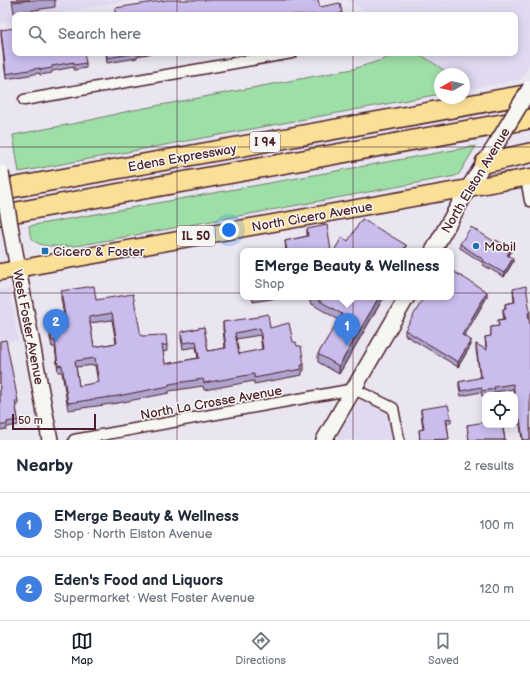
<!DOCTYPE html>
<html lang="en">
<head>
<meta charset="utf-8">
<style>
	:root { --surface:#fff; --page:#f2f2f3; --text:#1f2937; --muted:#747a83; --line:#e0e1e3; --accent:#111827 }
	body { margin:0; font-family:"Balsamiq Sans",sans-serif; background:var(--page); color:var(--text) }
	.controls { position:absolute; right:12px; bottom:12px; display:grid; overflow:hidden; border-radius:8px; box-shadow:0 2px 10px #0003 }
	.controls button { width:36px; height:36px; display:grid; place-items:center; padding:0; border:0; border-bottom:1px solid var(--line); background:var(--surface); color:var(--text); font:20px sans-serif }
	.compass { position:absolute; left:434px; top:68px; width:36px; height:36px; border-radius:50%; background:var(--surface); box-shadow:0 2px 10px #0003; rotate:261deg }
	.scale { position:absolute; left:12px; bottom:10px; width:84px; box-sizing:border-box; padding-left:4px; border:2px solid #4a1f2b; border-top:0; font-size:11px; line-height:14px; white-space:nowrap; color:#4a1f2b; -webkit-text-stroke:3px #f6f6f2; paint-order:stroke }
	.you { position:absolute; left:229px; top:230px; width:14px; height:14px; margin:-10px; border:3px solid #fff; border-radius:50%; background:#1a73e8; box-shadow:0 0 0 6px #1a73e833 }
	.badge { display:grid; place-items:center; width:26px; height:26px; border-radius:50%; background:var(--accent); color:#fff; font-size:13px; font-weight:700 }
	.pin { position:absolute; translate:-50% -33px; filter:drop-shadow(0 1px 2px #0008) }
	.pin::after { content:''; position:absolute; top:21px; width:14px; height:12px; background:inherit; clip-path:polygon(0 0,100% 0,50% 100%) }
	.popup { position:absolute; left:240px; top:248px; width:214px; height:52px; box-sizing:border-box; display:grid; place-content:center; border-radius:8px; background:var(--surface); filter:drop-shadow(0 1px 3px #0005); font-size:13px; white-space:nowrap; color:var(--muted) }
	.popup b { font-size:15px; color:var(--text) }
	.popup::after { content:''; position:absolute; left:50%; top:100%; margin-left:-8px; border:8px solid transparent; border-top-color:var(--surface) }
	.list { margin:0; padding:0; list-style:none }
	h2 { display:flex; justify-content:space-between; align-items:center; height:52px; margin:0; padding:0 16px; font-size:17px }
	h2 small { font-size:13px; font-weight:400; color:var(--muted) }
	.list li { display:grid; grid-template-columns:26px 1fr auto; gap:12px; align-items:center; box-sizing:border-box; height:64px; padding:0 16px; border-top:1px solid var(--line) }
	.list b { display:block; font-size:15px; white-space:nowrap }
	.list p { margin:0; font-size:13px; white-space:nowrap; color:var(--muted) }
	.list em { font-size:13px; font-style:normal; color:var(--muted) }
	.icon { flex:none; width:22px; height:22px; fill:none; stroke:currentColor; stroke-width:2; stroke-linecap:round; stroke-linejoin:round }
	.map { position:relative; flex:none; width:530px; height:440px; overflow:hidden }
	.search { position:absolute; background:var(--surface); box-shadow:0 2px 10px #0003; left:12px; right:12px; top:12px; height:44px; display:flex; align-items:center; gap:10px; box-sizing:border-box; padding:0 14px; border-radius:8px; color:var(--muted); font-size:15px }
	.sheet { height:180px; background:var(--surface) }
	nav { display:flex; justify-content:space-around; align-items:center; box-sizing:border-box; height:56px; border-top:1px solid var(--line); background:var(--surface); font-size:11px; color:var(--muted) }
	nav a { display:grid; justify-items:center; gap:2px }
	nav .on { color:var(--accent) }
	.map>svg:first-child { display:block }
	.built { fill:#e0d9f0 }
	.green { fill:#9edea7; stroke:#747e69 }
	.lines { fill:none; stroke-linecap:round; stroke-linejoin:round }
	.street-casing { stroke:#4a1f2b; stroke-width:13 }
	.secondary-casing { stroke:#4a1f2b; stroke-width:18 }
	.primary-casing { stroke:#4a1f2b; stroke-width:19 }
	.highway-casing { stroke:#4a1f2b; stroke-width:22 }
	.street { stroke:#f6f6f2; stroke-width:10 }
	.secondary { stroke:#f6f6f2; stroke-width:15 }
	.primary { stroke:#fadf96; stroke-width:16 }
	.highway { stroke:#fadf96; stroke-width:19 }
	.secondary-bridge-casing { stroke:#4a1f2b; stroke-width:18; stroke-linecap:butt }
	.secondary-bridge { stroke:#f6f6f2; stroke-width:15 }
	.wall { fill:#aea3cd; stroke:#4a1f2b; fill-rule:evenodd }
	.shaded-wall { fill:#8d84a7; stroke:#4a1f2b }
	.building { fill:#cabdee; stroke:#4a1f2b; fill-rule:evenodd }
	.grid { fill:none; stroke:#4a1f2b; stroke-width:1; stroke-opacity:0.55 }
	.poi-dot { fill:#1f6fb2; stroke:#f6f6f2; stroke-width:1.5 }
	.labels { text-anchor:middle; stroke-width:3; stroke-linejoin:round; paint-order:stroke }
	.shield { fill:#f6f6f2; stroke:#7e6067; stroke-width:1 }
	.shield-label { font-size:12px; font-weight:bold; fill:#4a1f2b }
	.street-label { font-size:13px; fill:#4a1f2b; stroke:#f6f6f2 }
	.poi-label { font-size:13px; fill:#4a1f2b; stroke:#f6f6f2; text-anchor:start }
</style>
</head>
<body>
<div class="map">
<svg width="530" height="440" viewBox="0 0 530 440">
	<rect width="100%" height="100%" fill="#e9e5f1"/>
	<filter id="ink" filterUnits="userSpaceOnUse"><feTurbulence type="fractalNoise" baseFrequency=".025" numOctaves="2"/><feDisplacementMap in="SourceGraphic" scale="8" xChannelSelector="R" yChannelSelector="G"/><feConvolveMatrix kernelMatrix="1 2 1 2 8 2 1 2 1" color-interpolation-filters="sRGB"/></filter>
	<g filter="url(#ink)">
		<g class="built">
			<path d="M 0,0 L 130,0 L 46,15 L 15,15 L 15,21 L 0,23 Z"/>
			<path d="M 346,0 L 530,0 L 530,63 L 521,79 L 473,88 L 464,83 L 464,74 L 450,74 L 418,53 L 515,53 L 515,15 L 373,15 Z"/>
			<path d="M 9,289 L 18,340 L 0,343 L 0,290 Z"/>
			<path d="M 361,397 L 390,410 L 395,440 L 336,440 Z"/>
		</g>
		<g class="green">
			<path d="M 393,53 L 418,53 L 450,74 L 440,74 L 440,94 L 19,172 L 13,135 L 82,122 L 129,111 L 353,69 L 385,59 Z"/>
			<path d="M 476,146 L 459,174 L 455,176 L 76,246 C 64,246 38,249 32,238 C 29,235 30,230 29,226 Z"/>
		</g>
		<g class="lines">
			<g class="street-casing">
				<g id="street">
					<path d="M 24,100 L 292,53"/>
					<path d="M 526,178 L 530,201"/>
					<path d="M 74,440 L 354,389 L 393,408 L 399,440"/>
				</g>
			</g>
			<g class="secondary-casing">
				<g id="secondary">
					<path d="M 11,231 L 50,440"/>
					<path d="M 433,251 L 469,187 L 497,143"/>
					<path d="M 324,440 L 407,297"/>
				</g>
			</g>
			<g class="primary-casing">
				<path id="primary" d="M 0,272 L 530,177"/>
			</g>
			<g class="highway-casing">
				<g id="highway">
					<path d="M 485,163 L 530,153"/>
					<path d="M 0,190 L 530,94"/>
					<path d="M 0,215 L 530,119"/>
				</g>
			</g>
			<use href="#street" class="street"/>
			<use href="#secondary" class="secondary"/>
			<use href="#primary" class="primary"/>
			<use href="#highway" class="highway"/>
			<g class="secondary-bridge-casing">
				<g id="secondary-bridge">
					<path d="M 497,143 L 530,88"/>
					<path d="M 1,173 L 11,231"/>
				</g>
			</g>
			<use href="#secondary-bridge" class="secondary-bridge"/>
		</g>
		<g class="wall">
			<path d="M 12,0 L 55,0 L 55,7 L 14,13 Z"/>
			<path d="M 320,7 L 342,13 L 342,15 L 116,15 L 115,13 L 115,8 Z"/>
			<path d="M 1,30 L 86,63 L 86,68 L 74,70 L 74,67 L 52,71 L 52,73 L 40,75 L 40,73 L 6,79 L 1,35 Z"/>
			<path d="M 106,53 L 153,53 L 137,56 L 137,58 L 107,63 Z"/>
			<path d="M 307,229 L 331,251 L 286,251 L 285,241 L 307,236 Z"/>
			<path d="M 460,244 L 511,252 L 509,256 L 513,262 L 504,277 L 483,265 L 483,263 L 460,248 Z"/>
			<path d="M 513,289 L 530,312 L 530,317 L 529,317 L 530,440 L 522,440 L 520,424 L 503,427 L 505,440 L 469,440 L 467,425 L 515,425 L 515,409 L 516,409 L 515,402 L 515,395 L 514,395 L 513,389 L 495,392 L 495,394 L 485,395 L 485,396 L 482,396 L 481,392 L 461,396 L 459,387 L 459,382 L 480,378 L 476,349 L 476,344 L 486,350 L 485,337 L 491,336 L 491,327 L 499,326 L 498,320 L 504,319 L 503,314 L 503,309 L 505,308 L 505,304 L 514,302 Z"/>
			<path d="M 61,291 L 96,300 L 141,336 L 167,345 L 167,351 L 163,352 L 165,364 L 198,358 L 196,347 L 183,349 L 181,338 L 181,332 L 204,327 L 208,351 L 225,348 L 223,329 L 223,322 L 270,328 L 293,342 L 297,346 L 304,365 L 304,371 L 302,371 L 302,375 L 254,384 L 254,381 L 204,390 L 203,386 L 169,391 L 169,393 L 118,403 L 68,410 L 62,372 L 58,372 L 55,347 L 52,347 L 50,338 L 50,331 L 66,328 L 61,298 ZM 112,320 L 116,343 L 94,347 L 90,323 ZM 260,335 L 262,350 L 239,354 L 236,339 ZM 95,365 L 98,383 L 79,386 L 76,367 Z"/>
			<path d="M 252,297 L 283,297 L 253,302 Z"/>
			<path d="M 292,297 L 303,297 L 292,298 Z"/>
			<path d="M 310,297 L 384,297 L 339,374 L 318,362 L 318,354 L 339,320 L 310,303 Z"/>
			<path d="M 487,297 L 464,336 L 471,345 L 458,367 L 405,335 L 405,330 Z"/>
			<path d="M 0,341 L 18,401 L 18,406 L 16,406 L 18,420 L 18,425 L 7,427 L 7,429 L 0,430 Z"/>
			<path d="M 421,409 L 451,418 L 451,423 L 447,423 L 449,440 L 420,440 L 419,430 L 423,429 L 421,413 Z"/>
		</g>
		<g class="shaded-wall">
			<path d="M 406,245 L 406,251 L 403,251 Z"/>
			<path d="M 511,249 L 511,252 L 507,258 L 507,255 Z"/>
			<path d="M 513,258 L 513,262 L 504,277 L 504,273 Z"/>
			<path d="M 487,292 L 487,297 L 462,340 L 462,335 Z"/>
			<path d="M 379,297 L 384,297 L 339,374 L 339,366 Z"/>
			<path d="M 471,340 L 471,345 L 458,367 L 458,362 Z"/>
		</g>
		<g class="building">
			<path d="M 14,0 L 30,0 L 14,2 Z"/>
			<path d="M 167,0 L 318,0 L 320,7 L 340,3 L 342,13 L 333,15 L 116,15 L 115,8 Z"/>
			<path d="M 15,28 L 15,53 L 84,53 L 86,63 L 74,65 L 74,62 L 52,66 L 52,68 L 40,70 L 40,68 L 6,74 L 1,30 Z"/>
			<path d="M 107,53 L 137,53 L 107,58 Z"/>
			<path d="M 362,219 L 406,245 L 403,251 L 334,251 L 342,237 L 348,241 Z"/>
			<path d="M 327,225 L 331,251 L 287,251 L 285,241 L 308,236 L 307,229 Z"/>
			<path d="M 471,227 L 495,242 L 496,240 L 511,249 L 507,255 L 513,258 L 504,273 L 483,261 L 484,260 L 460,244 Z"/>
			<path d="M 451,270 L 487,292 L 462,335 L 471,340 L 458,362 L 405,330 L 424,297 L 451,297 Z"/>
			<path d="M 94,286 L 96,300 L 133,294 L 141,336 L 166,335 L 167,345 L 162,345 L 165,364 L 199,358 L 196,341 L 183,343 L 181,332 L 204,327 L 208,351 L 226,348 L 223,322 L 258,317 L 258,316 L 268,314 L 270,328 L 289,323 L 293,342 L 296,342 L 297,346 L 301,346 L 304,365 L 301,365 L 302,369 L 254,378 L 254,374 L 204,383 L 203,379 L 169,384 L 169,386 L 118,396 L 68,403 L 62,365 L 58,366 L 55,340 L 52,341 L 50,331 L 67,328 L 61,291 ZM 112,313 L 117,343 L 94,347 L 89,317 ZM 260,328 L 263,349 L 239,354 L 235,333 ZM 95,358 L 99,382 L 79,386 L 75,361 Z"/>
			<path d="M 526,286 L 530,312 L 528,313 L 530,326 L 530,440 L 523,440 L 520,419 L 515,420 L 515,409 L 517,409 L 513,384 L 494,387 L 495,389 L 482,391 L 481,387 L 461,391 L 459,382 L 483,377 L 480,375 L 476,344 L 487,350 L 485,337 L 491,336 L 491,327 L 499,326 L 498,320 L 505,319 L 503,309 L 506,308 L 505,304 L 515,302 L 513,289 Z"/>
			<path d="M 313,297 L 379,297 L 339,366 L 318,354 L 342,314 Z"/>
			<path d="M 6,340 L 18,401 L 15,401 L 18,420 L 7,422 L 7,425 L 0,425 L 0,341 Z"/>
			<path d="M 448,405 L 451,418 L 446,419 L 449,439 L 420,440 L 419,430 L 424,429 L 421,409 Z"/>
			<path d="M 485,422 L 485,425 L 502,425 L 505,440 L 469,440 L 467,425 Z"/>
		</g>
	</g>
	<path class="grid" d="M 177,0 L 177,15M 353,0 L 353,15M 177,53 L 177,440M 353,53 L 353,440M 0,147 L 530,147M 0,293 L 530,293"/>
	<g class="poi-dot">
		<circle cx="476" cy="246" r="4"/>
		<rect x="41" y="247" width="8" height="8" rx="2"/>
	</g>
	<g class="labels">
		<g class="shield">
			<rect x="250" y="132" width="30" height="20" rx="3"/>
			<rect x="177" y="226" width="38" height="20" rx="3"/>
		</g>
		<g class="shield-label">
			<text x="265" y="146">I 94</text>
			<text x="196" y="240">IL 50</text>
		</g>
		<g class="street-label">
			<text transform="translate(182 157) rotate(-10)" y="5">Edens Expressway</text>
			<text transform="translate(475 180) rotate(-59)" y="5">North Elston Avenue</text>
			<text transform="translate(312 216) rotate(-10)" y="5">North Cicero Avenue</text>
			<text transform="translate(29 327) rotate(79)" y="5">West Foster Avenue</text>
			<text transform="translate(211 402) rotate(-10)" y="5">North La Crosse Avenue</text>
		</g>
		<g class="poi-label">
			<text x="484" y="251">Mobil</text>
			<text x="53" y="256">Cicero &amp; Foster</text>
		</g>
	</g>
</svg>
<div class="controls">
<button><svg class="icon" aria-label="locate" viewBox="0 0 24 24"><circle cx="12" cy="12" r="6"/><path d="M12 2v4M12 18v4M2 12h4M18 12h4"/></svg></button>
</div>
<svg class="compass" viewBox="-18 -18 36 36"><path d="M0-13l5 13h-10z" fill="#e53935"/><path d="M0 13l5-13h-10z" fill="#747a83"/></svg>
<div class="scale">50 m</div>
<div class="you"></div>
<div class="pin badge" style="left:347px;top:346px;background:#3f7fe0">1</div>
<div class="popup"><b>EMerge Beauty &amp; Wellness</b>Shop</div>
<div class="pin badge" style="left:56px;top:342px;background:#3f7fe0">2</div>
<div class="search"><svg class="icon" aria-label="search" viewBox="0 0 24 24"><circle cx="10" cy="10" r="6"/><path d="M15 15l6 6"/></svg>Search here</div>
</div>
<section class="sheet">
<h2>Nearby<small>2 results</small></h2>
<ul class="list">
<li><span class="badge" style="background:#3f7fe0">1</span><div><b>EMerge Beauty &amp; Wellness</b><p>Shop · North Elston Avenue</p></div><em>100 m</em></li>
<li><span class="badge" style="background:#3f7fe0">2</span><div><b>Eden's Food and Liquors</b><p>Supermarket · West Foster Avenue</p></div><em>120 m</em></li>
</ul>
</section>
<nav>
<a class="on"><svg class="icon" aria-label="map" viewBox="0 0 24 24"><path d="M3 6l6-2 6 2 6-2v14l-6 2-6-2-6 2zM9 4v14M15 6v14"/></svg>Map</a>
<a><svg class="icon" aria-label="directions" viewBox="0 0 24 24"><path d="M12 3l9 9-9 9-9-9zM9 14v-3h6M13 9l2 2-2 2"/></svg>Directions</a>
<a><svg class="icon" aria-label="saved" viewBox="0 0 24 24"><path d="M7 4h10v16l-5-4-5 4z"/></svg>Saved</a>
</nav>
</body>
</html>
